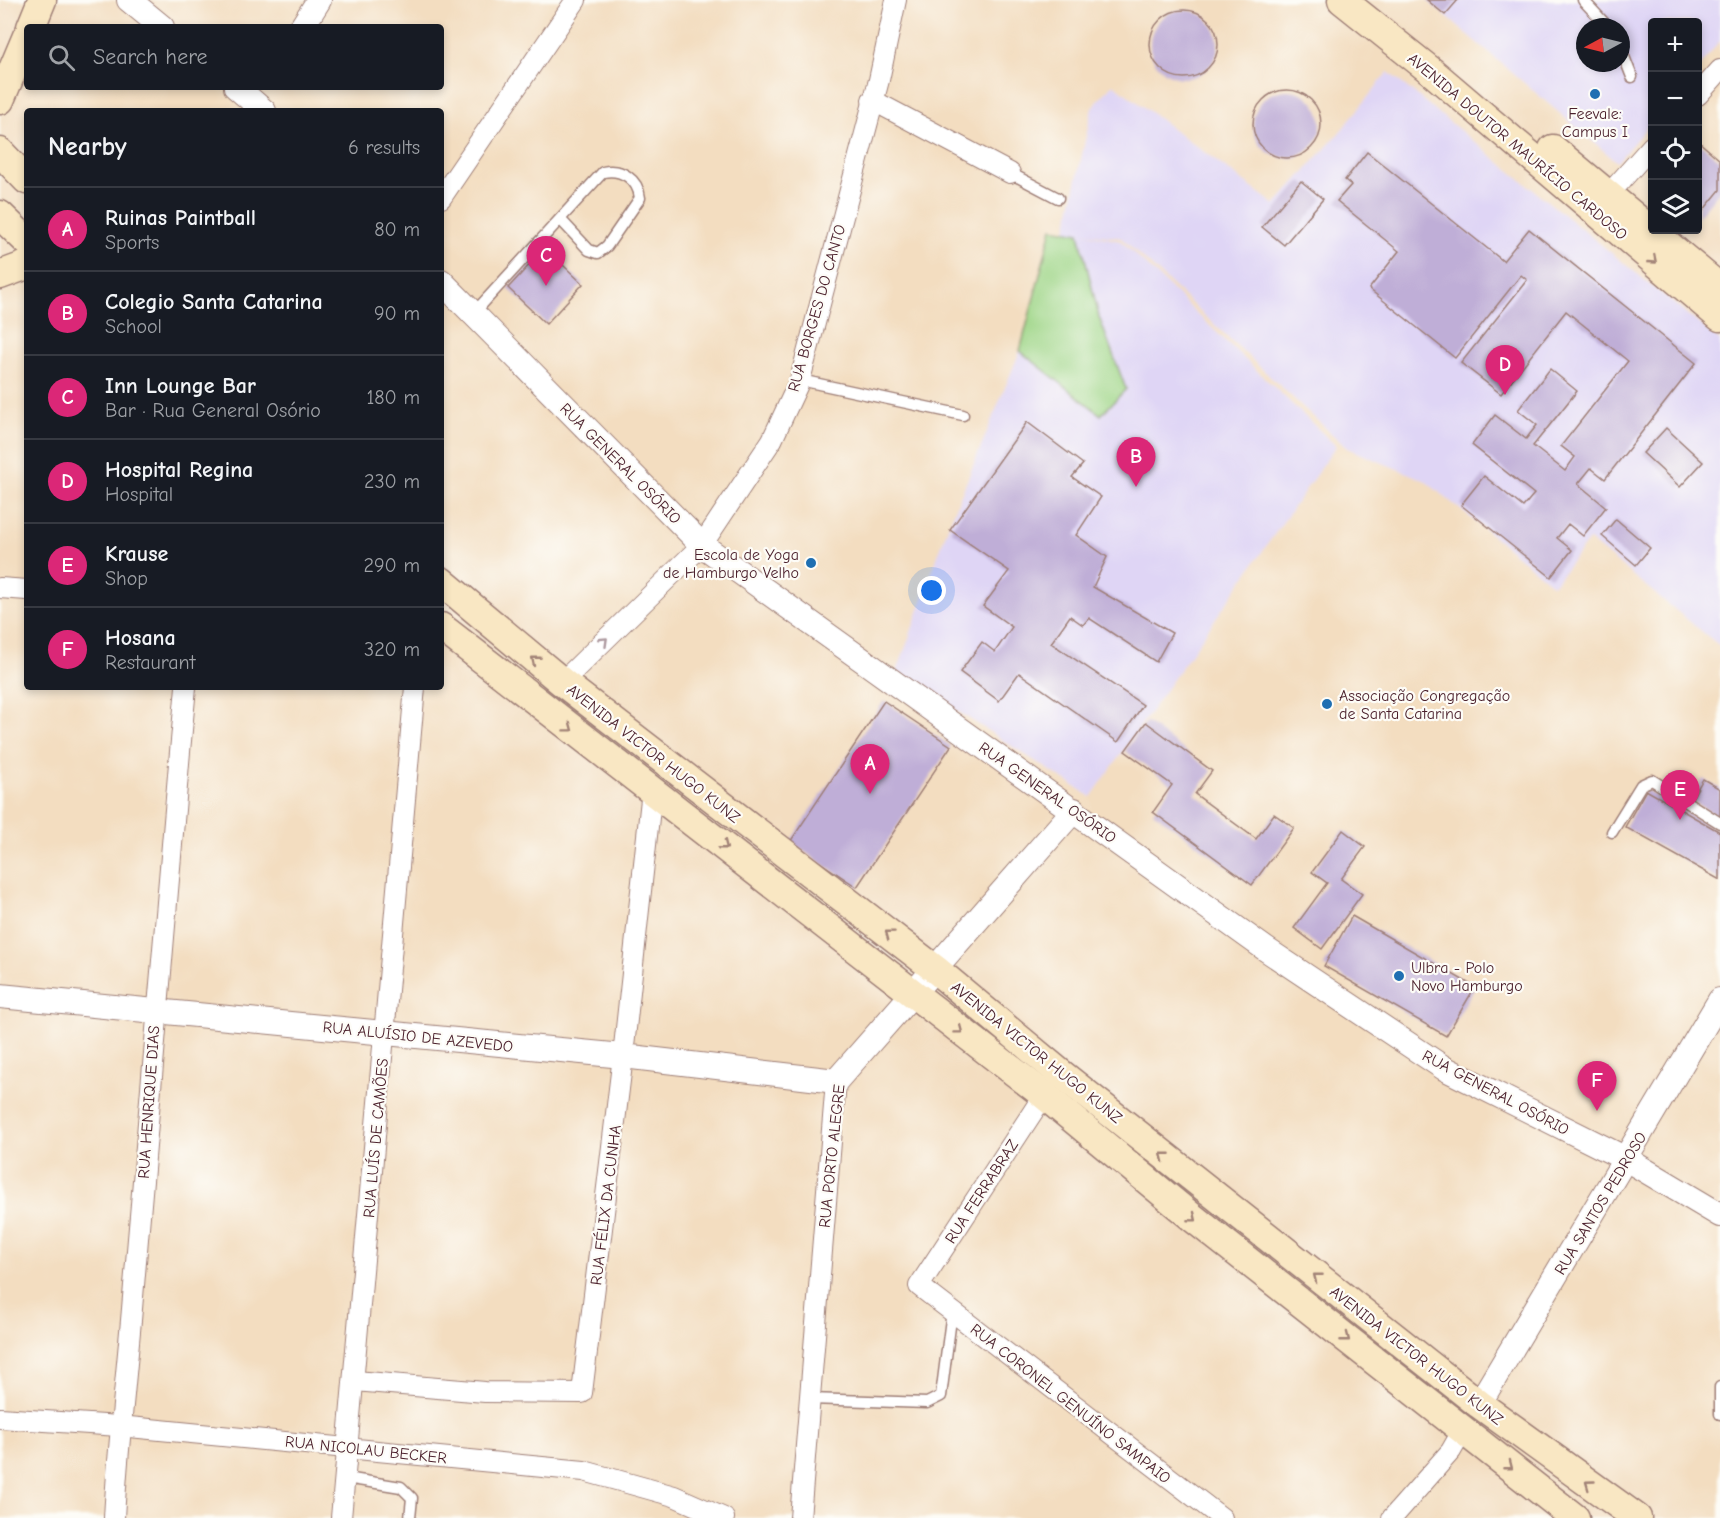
<!DOCTYPE html>
<html lang="en">
<head>
<meta charset="utf-8">
<style>
	:root { --surface:#171b24; --page:#20242c; --text:#f1f3f6; --muted:#9ea1a6; --line:#363941; --accent:#db2777 }
	body { margin:0; font-family:"Comic Neue",sans-serif; background:var(--page); color:var(--text) }
	.controls { position:absolute; right:18px; top:18px; display:grid; overflow:hidden; border-radius:6px; box-shadow:0 3px 9px #0003 }
	.controls button { width:54px; height:54px; display:grid; place-items:center; padding:0; border:0; border-bottom:2px solid var(--line); background:var(--surface); color:var(--text); font:30px sans-serif }
	.compass { position:absolute; left:1576px; top:18px; width:54px; height:54px; border-radius:50%; background:var(--surface); box-shadow:0 3px 9px #0003; rotate:263deg }
	.you { position:absolute; left:932px; top:591px; width:21px; height:21px; margin:-15px; border:4px solid #fff; border-radius:50%; background:#1a73e8; box-shadow:0 0 0 9px #1a73e833 }
	.badge { display:grid; place-items:center; width:39px; height:39px; border-radius:50%; background:var(--accent); color:#fff; font-size:20px; font-weight:700 }
	.pin { position:absolute; translate:-50% -50px; filter:drop-shadow(0 2px 3px #0008) }
	.pin::after { content:''; position:absolute; top:32px; width:21px; height:18px; background:inherit; clip-path:polygon(0 0,100% 0,50% 100%) }
	.list { margin:0; padding:0; list-style:none }
	h2 { display:flex; justify-content:space-between; align-items:center; height:78px; margin:0; padding:0 24px; font-size:26px }
	h2 small { font-size:20px; font-weight:400; color:var(--muted) }
	.list li { display:grid; grid-template-columns:39px 1fr auto; gap:18px; align-items:center; box-sizing:border-box; height:84px; padding:0 24px; border-top:2px solid var(--line) }
	.list b { display:block; font-size:22px; white-space:nowrap }
	.list p { margin:0; font-size:20px; white-space:nowrap; color:var(--muted) }
	.list em { font-size:20px; font-style:normal; color:var(--muted) }
	.icon { flex:none; width:33px; height:33px; fill:none; stroke:currentColor; stroke-width:2; stroke-linecap:round; stroke-linejoin:round }
	.map { position:relative; flex:none; width:1720px; height:1518px; overflow:hidden }
	.search { position:absolute; background:var(--surface); box-shadow:0 3px 9px #0003; left:24px; top:24px; width:420px; height:66px; display:flex; align-items:center; gap:15px; box-sizing:border-box; padding:0 21px; border-radius:6px; color:var(--muted); font-size:22px }
	.panel { position:absolute; background:var(--surface); box-shadow:0 3px 9px #0003; left:24px; top:108px; width:420px; height:582px; border-radius:6px }
	.map>svg:first-child { display:block }
	.built { fill:#dfd5f5; fill-rule:evenodd }
	.green { fill:#9fd688; stroke:#747a5a; stroke-width:1.5 }
	.building { fill:#bfaed7 }
	.lines { fill:none; stroke-linecap:round; stroke-linejoin:round }
	.service-casing { stroke:#9e7e76; stroke-width:13 }
	.minor-casing { stroke:#9e7e76; stroke-width:22 }
	.tertiary-casing { stroke:#9e7e76; stroke-width:26 }
	.secondary-casing { stroke:#9e7e76; stroke-width:31 }
	.service { stroke:#fff; stroke-width:10 }
	.minor { stroke:#fff; stroke-width:20 }
	.tertiary { stroke:#fff; stroke-width:24 }
	.secondary { stroke:#f9e7c3; stroke-width:28 }
	.oneway { stroke:#a28377 }
	.oneway2 { stroke:#ae9aa0 }
	.poi-dot { fill:#1f6fb2; stroke:#fdfcf7; stroke-width:2 }
	.labels { text-anchor:middle; stroke-width:4.5; stroke-linejoin:round; paint-order:stroke }
	.poi-label { font-size:16px; fill:#4a1f2b; stroke:#fdfcf7; text-anchor:start }
	.street-label { font-size:16px; fill:#4a1f2b; stroke:#fdfcf7 }
</style>
</head>
<body>
<div class="map">
<svg width="1720" height="1518" viewBox="0 0 1720 1518">
	<rect width="100%" height="100%" fill="#fdfcf7"/>
	<filter id="ink" filterUnits="userSpaceOnUse"><feTurbulence type="fractalNoise" baseFrequency=".0167" numOctaves="2"/><feDisplacementMap in="SourceGraphic" scale="12" xChannelSelector="R" yChannelSelector="G"/><feConvolveMatrix kernelMatrix="1 2 1 2 8 2 1 2 1" color-interpolation-filters="sRGB"/></filter>
	<filter id="wash" filterUnits="userSpaceOnUse"><feTurbulence type="fractalNoise" baseFrequency=".008" numOctaves="4" result="noise"/><feDisplacementMap in="SourceGraphic" scale="24" xChannelSelector="R" yChannelSelector="G"/><feGaussianBlur stdDeviation="1.35" result="paint"/><feColorMatrix in="noise" values="0 0 0 0 0 0 0 0 0 0 0 0 0 0 0 0 0 1.4 0 .05"/><feComposite in="paint" operator="in"/></filter>
	<g filter="url(#wash)">
		<rect width="100%" height="100%" fill="#f3ddc0"/>
		<g class="built">
			<path d="M 1427,0 L 1720,0 L 1720,41 L 1698,68 L 1698,22 L 1652,22 L 1652,121 L 1617,162 ZM 1585,27 L 1621,27 L 1621,63 L 1585,63 Z"/>
			<path d="M 1388,72 L 1720,341 L 1720,646 L 1589,540 L 1553,585 L 1424,480 L 1347,448 L 1121,238 L 1084,233 L 1121,241 L 1336,446 L 1091,797 L 897,672 L 948,527 L 1020,351 L 1052,228 L 1066,230 L 1092,108 L 1113,84 L 1275,205 L 1340,132 Z"/>
		</g>
		<path class="green" d="M 1052,228 L 1079,233 L 1099,317 L 1126,389 L 1101,415 L 1020,351 Z"/>
		<g id="blocks">
			<g class="building">
				<path d="M 1427,0 L 1458,0 L 1445,15 Z"/>
				<circle cx="1184" cy="44" r="34"/>
				<circle cx="1287" cy="124" r="34"/>
				<path d="M 1698,141 L 1720,160 L 1720,190 L 1698,217 Z"/>
				<path d="M 1367,152 L 1503,261 L 1529,229 L 1696,363 L 1605,479 L 1591,468 L 1578,484 L 1606,507 L 1583,536 L 1568,524 L 1557,538 L 1572,550 L 1551,577 L 1461,505 L 1484,476 L 1523,507 L 1534,494 L 1472,445 L 1495,415 L 1526,439 L 1537,425 L 1518,410 L 1550,369 L 1577,391 L 1533,446 L 1565,471 L 1575,457 L 1561,446 L 1628,361 L 1566,311 L 1501,394 L 1461,363 L 1527,280 L 1521,275 L 1455,358 L 1369,289 L 1399,251 L 1337,201 L 1351,185 L 1345,180 Z"/>
				<path d="M 1301,181 L 1323,199 L 1284,245 L 1262,227 Z"/>
				<path d="M 545,248 L 583,284 L 546,324 L 508,288 Z"/>
				<path d="M 1027,422 L 1083,464 L 1072,477 L 1101,497 L 1076,535 L 1107,557 L 1093,587 L 1172,633 L 1156,662 L 1089,618 L 1083,625 L 1070,616 L 1051,643 L 1143,705 L 1118,742 L 1019,673 L 999,701 L 960,672 L 982,642 L 995,652 L 1012,627 L 983,606 L 1009,571 L 950,530 Z"/>
				<path d="M 1666,428 L 1703,462 L 1680,487 L 1643,453 Z"/>
				<path d="M 1616,519 L 1650,548 L 1636,565 L 1602,536 Z"/>
				<path d="M 884,701 L 951,746 L 857,887 L 790,842 Z"/>
				<path d="M 1146,722 L 1212,771 L 1195,794 L 1256,839 L 1274,814 L 1294,828 L 1252,885 L 1153,812 L 1172,785 L 1125,751 Z"/>
				<path d="M 1703,779 L 1720,789 L 1720,818 L 1691,800 Z"/>
				<path d="M 1646,790 L 1720,832 L 1720,880 L 1625,827 Z"/>
				<path d="M 1343,830 L 1365,847 L 1341,879 L 1362,894 L 1322,949 L 1294,928 L 1327,883 L 1312,872 Z"/>
				<path d="M 1352,916 L 1475,987 L 1446,1036 L 1324,966 Z"/>
			</g>
		</g>
	</g>
	<g filter="url(#ink)">
		<use href="#blocks" fill-opacity="0" stroke="#9e7e76" stroke-width="1.5"/>
		<g class="lines">
			<g class="service-casing">
				<g id="service">
					<path d="M 1583,0 L 1608,27"/>
					<path d="M 1621,49 L 1632,77"/>
					<path d="M 1010,173 L 1058,198"/>
					<path d="M 473,314 L 603,172 C 621,168 638,179 640,198 L 607,246 L 598,253 L 589,250 L 560,219"/>
					<path d="M 800,380 L 963,415"/>
					<path d="M 1612,832 L 1641,785 L 1652,780 L 1720,823"/>
					<path d="M 1720,1387 L 1720,1414"/>
					<path d="M 810,1399 L 927,1403 L 941,1396 L 952,1311"/>
					<path d="M 346,1478 L 401,1487 L 412,1498 L 410,1518"/>
				</g>
			</g>
			<g class="minor-casing">
				<g id="minor">
					<path d="M 1698,95 L 1720,70"/>
					<path d="M 872,100 L 1010,173"/>
					<path d="M 1609,194 L 1652,146"/>
					<path d="M 441,198 L 576,0"/>
					<path d="M 0,588 L 27,590"/>
					<path d="M 562,682 L 702,545 L 772,440 L 800,380 L 879,80 L 896,0"/>
					<path d="M 1044,1095 L 919,1286 L 1222,1518"/>
					<path d="M 355,1381 L 485,1392 L 582,1393 L 623,1056 L 652,790"/>
					<path d="M 0,1418 L 119,1426 L 584,1471 L 674,1496 L 724,1518"/>
					<path d="M 114,1518 C 118,1444 127,1371 133,1297 C 149,1093 167,890 186,687"/>
					<path d="M 341,1518 L 415,687"/>
					<path d="M 800,1518 L 836,1081"/>
					<path d="M 1392,1518 L 1451,1451 L 1463,1430"/>
				</g>
			</g>
			<g class="tertiary-casing">
				<g id="tertiary">
					<path d="M 129,0 L 162,27"/>
					<path d="M 302,27 L 319,0"/>
					<path d="M 236,87 L 264,111"/>
					<path d="M 441,281 L 702,545 L 1267,950 L 1444,1068 L 1626,1159 L 1720,1215"/>
					<path d="M 0,996 L 623,1056 L 836,1081 L 1074,810"/>
					<path d="M 1479,1404 L 1720,1000"/>
				</g>
			</g>
			<g class="secondary-casing">
				<g id="secondary">
					<path d="M 1342,0 L 1431,71 L 1720,317"/>
					<path d="M 31,27 L 42,0"/>
					<path d="M 0,100 L 27,36"/>
					<path d="M 1553,149 L 1720,288"/>
					<path d="M 0,152 L 27,180"/>
					<path d="M 0,215 L 27,241"/>
					<path d="M 0,275 L 27,265"/>
					<path d="M 441,581 L 562,682 L 935,969 L 1060,1073 L 1479,1404 L 1637,1518"/>
					<path d="M 441,627 L 1044,1095 L 1193,1218 L 1575,1518"/>
				</g>
			</g>
			<use href="#service" class="service"/>
			<use href="#minor" class="minor"/>
			<use href="#tertiary" class="tertiary"/>
			<use href="#secondary" class="secondary"/>
		</g>
		<defs><path id="oneway-chevron" d="M-2-3.5L2.5 0L-2 3.5" fill="none" stroke-width="1.6" stroke-linecap="round" stroke-linejoin="round" transform="scale(1.5)"/></defs>
		<g class="oneway">
			<use href="#oneway-chevron" transform="translate(1653 260) rotate(41)"/>
			<use href="#oneway-chevron" transform="translate(535 660) rotate(-141)"/>
			<use href="#oneway-chevron" transform="translate(569 728) rotate(37)"/>
			<use href="#oneway-chevron" transform="translate(724 846) rotate(38)"/>
			<use href="#oneway-chevron" transform="translate(889 934) rotate(-143)"/>
			<use href="#oneway-chevron" transform="translate(959 1030) rotate(37)"/>
			<use href="#oneway-chevron" transform="translate(1164 1156) rotate(-142)"/>
			<use href="#oneway-chevron" transform="translate(1193 1218) rotate(39)"/>
			<use href="#oneway-chevron" transform="translate(1317 1277) rotate(-142)"/>
			<use href="#oneway-chevron" transform="translate(1346 1338) rotate(38)"/>
			<use href="#oneway-chevron" transform="translate(1509 1466) rotate(38)"/>
			<use href="#oneway-chevron" transform="translate(1589 1484) rotate(-144)"/>
		</g>
		<use class="oneway2" href="#oneway-chevron" transform="translate(604 641) rotate(-44)"/>
	</g>
	<g class="poi-dot">
		<circle cx="1595" cy="94" r="6"/>
		<circle cx="811" cy="563" r="6"/>
		<circle cx="1327" cy="704" r="6"/>
		<circle cx="1399" cy="976" r="6"/>
	</g>
	<g class="labels">
		<g class="poi-label">
			<text x="1595" y="119" text-anchor="middle">Feevale:<tspan x="1595" dy="18">Campus I</tspan></text>
			<text x="799" y="560" text-anchor="end">Escola de Yoga<tspan x="799" dy="18">de Hamburgo Velho</tspan></text>
			<text x="1339" y="701">Associação Congregação<tspan x="1339" dy="18">de Santa Catarina</tspan></text>
			<text x="1411" y="973">Ulbra - Polo<tspan x="1411" dy="18">Novo Hamburgo</tspan></text>
		</g>
		<g class="street-label">
			<text transform="translate(1518 146) rotate(40)" y="6">AVENIDA DOUTOR MAURÍCIO CARDOSO</text>
			<text transform="translate(816 308) rotate(-74)" y="6">RUA BORGES DO CANTO</text>
			<text transform="translate(621 463) rotate(45)" y="6">RUA GENERAL OSÓRIO</text>
			<text transform="translate(654 753) rotate(38)" y="6">AVENIDA VICTOR HUGO KUNZ</text>
			<text transform="translate(1048 792) rotate(35)" y="6">RUA GENERAL OSÓRIO</text>
			<text transform="translate(418 1036) rotate(6)" y="6">RUA ALUÍSIO DE AZEVEDO</text>
			<text transform="translate(1037 1052) rotate(39)" y="6">AVENIDA VICTOR HUGO KUNZ</text>
			<text transform="translate(1496 1092) rotate(28)" y="6">RUA GENERAL OSÓRIO</text>
			<text transform="translate(148 1102) rotate(-86)" y="6">RUA HENRIQUE DIAS</text>
			<text transform="translate(375 1138) rotate(-85)" y="6">RUA LUÍS DE CAMÕES</text>
			<text transform="translate(831 1156) rotate(-84)" y="6">RUA PORTO ALEGRE</text>
			<text transform="translate(981 1191) rotate(-57)" y="6">RUA FERRABRAZ</text>
			<text transform="translate(1600 1203) rotate(-59)" y="6">RUA SANTOS PEDROSO</text>
			<text transform="translate(605 1205) rotate(-83)" y="6">RUA FÉLIX DA CUNHA</text>
			<text transform="translate(1417 1355) rotate(38)" y="6">AVENIDA VICTOR HUGO KUNZ</text>
			<text transform="translate(1071 1403) rotate(38)" y="6">RUA CORONEL GENUÍNO SAMPAIO</text>
			<text transform="translate(366 1449) rotate(6)" y="6">RUA NICOLAU BECKER</text>
		</g>
	</g>
</svg>
<div class="controls">
<button>+</button>
<button>−</button>
<button><svg class="icon" aria-label="locate" viewBox="0 0 24 24"><circle cx="12" cy="12" r="6"/><path d="M12 2v4M12 18v4M2 12h4M18 12h4"/></svg></button>
<button><svg class="icon" aria-label="layers" viewBox="0 0 24 24"><path d="M12 4l9 5-9 5-9-5zM3 14l9 5 9-5"/></svg></button>
</div>
<svg class="compass" viewBox="-18 -18 36 36"><path d="M0-13l5 13h-10z" fill="#e53935"/><path d="M0 13l5-13h-10z" fill="#9ea1a6"/></svg>
<div class="you"></div>
<div class="pin badge" style="left:870px;top:794px">A</div>
<div class="pin badge" style="left:1136px;top:487px">B</div>
<div class="pin badge" style="left:546px;top:286px">C</div>
<div class="pin badge" style="left:1505px;top:395px">D</div>
<div class="pin badge" style="left:1680px;top:820px">E</div>
<div class="pin badge" style="left:1597px;top:1111px">F</div>
<div class="search"><svg class="icon" aria-label="search" viewBox="0 0 24 24"><circle cx="10" cy="10" r="6"/><path d="M15 15l6 6"/></svg>Search here</div>
<section class="panel">
<h2>Nearby<small>6 results</small></h2>
<ul class="list">
<li><span class="badge">A</span><div><b>Ruinas Paintball</b><p>Sports</p></div><em>80 m</em></li>
<li><span class="badge">B</span><div><b>Colegio Santa Catarina</b><p>School</p></div><em>90 m</em></li>
<li><span class="badge">C</span><div><b>Inn Lounge Bar</b><p>Bar · Rua General Osório</p></div><em>180 m</em></li>
<li><span class="badge">D</span><div><b>Hospital Regina</b><p>Hospital</p></div><em>230 m</em></li>
<li><span class="badge">E</span><div><b>Krause</b><p>Shop</p></div><em>290 m</em></li>
<li><span class="badge">F</span><div><b>Hosana</b><p>Restaurant</p></div><em>320 m</em></li>
</ul>
</section>
</div>
</body>
</html>
